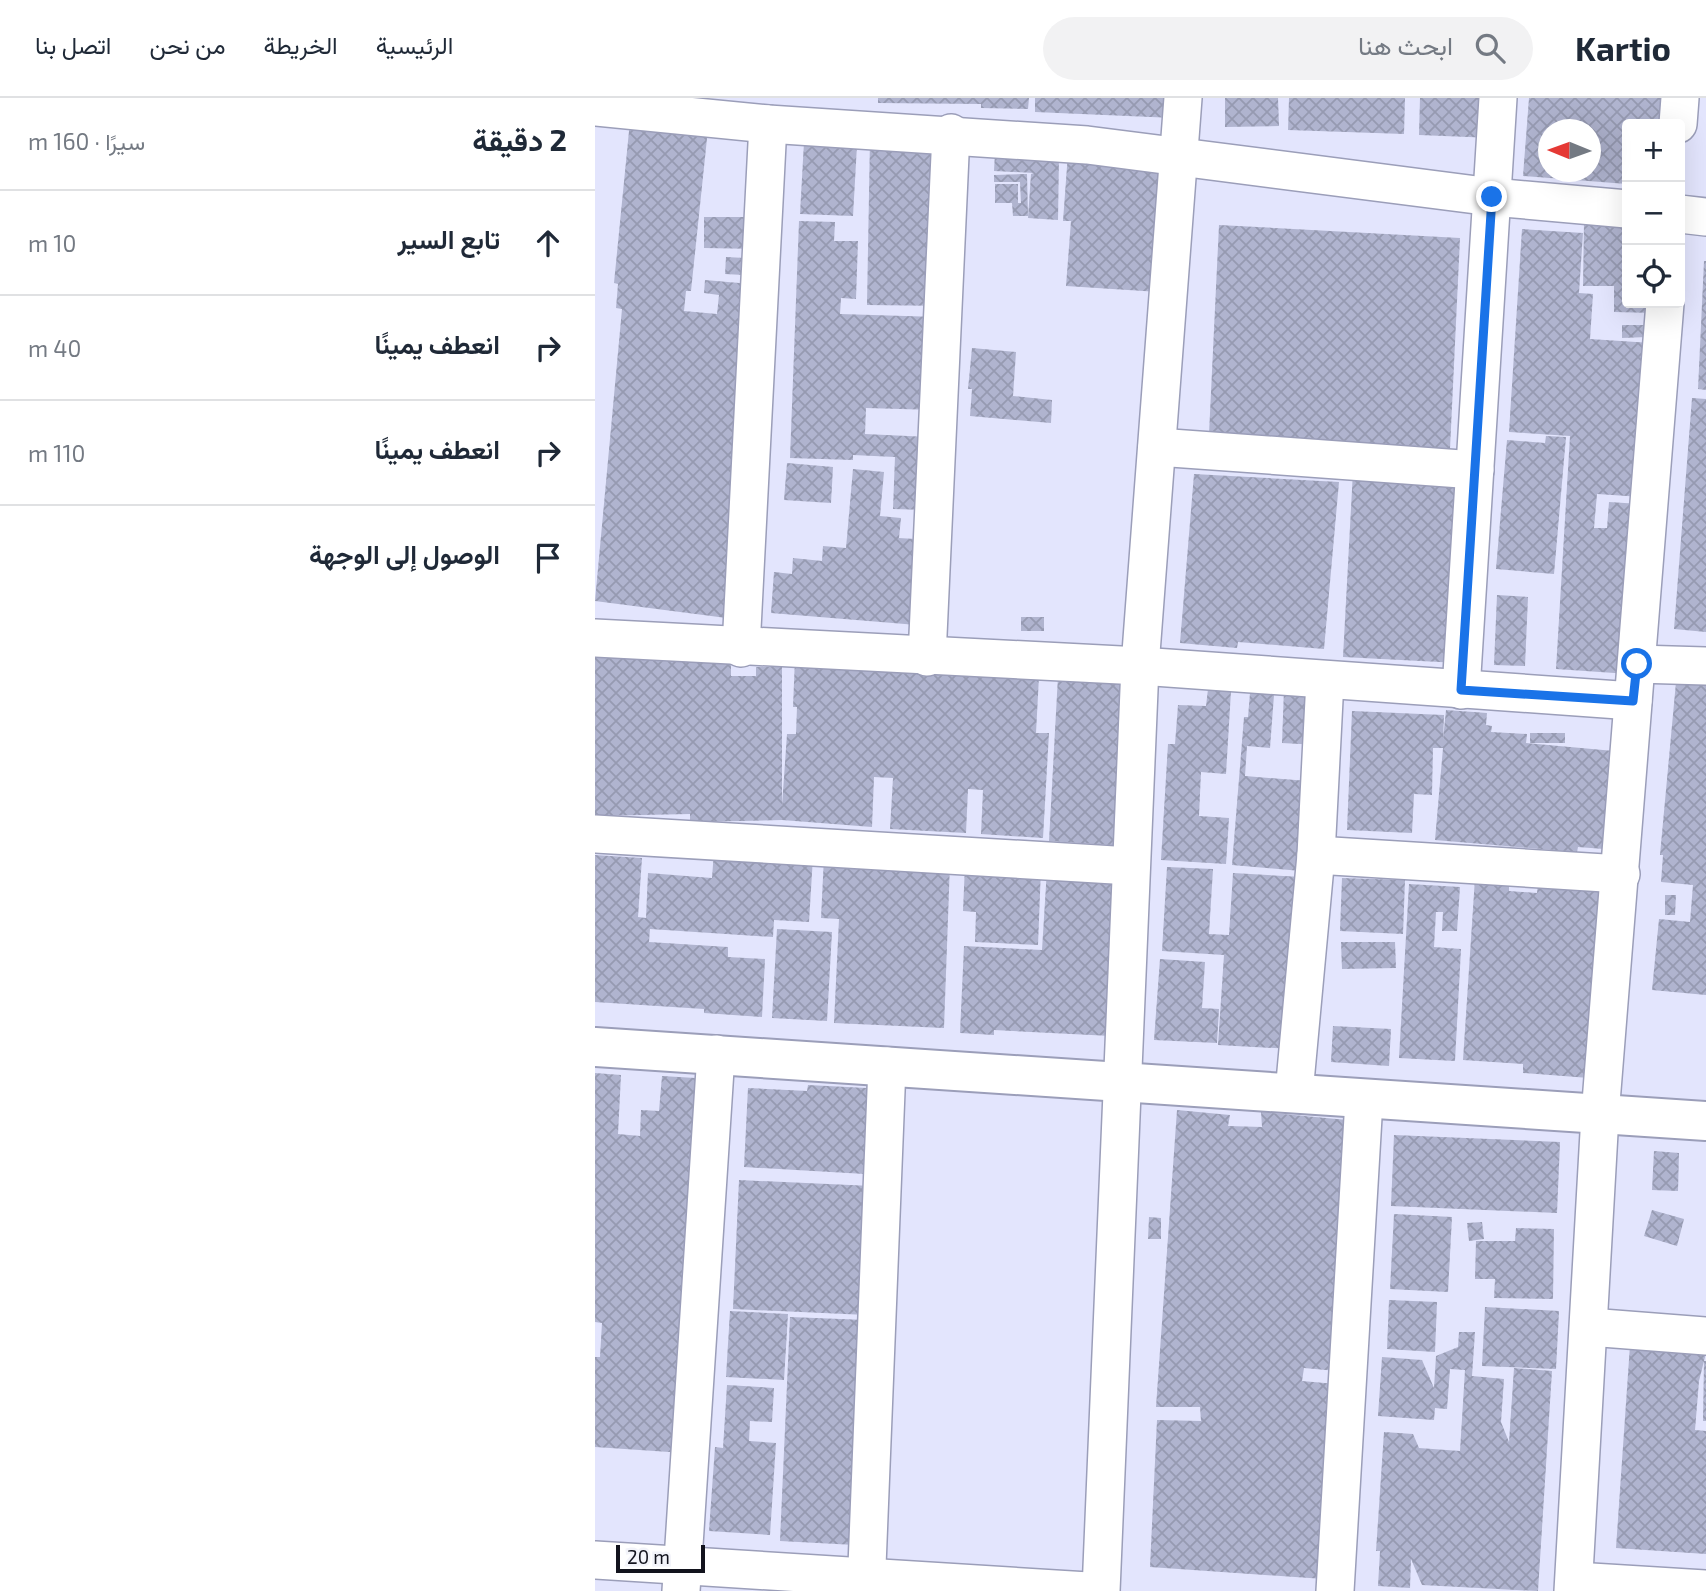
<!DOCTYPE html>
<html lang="ar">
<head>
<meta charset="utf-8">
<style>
	:root { --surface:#fff; --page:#f2f2f3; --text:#1f2937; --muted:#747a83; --line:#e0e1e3 }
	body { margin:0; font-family:"Exo 2",Vazirmatn,sans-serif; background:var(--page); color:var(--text); direction:rtl }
	.controls { position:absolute; right:21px; top:21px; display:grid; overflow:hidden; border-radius:7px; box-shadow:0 7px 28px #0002 }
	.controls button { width:63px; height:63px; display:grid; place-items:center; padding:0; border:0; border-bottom:2px solid var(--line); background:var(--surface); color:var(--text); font:35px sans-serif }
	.compass { position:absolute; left:943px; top:21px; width:63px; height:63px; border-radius:50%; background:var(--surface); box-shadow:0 7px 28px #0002; rotate:271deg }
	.scale { position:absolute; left:21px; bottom:18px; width:89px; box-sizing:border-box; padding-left:7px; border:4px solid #12131d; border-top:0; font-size:19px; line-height:24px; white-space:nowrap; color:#12131d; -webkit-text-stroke:5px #f3f4fa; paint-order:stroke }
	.stop { position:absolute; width:21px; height:21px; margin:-16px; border:5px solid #1a73e8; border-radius:50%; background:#fff }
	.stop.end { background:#1a73e8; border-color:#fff; box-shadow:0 2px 7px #0008 }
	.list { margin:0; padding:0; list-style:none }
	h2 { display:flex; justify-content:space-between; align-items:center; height:91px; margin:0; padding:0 28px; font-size:30px }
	h2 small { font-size:23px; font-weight:400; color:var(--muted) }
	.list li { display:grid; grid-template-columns:46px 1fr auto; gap:21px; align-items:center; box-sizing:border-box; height:105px; padding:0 28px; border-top:2px solid var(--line) }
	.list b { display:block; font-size:26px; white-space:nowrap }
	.list em { font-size:23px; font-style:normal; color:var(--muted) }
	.icon { flex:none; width:38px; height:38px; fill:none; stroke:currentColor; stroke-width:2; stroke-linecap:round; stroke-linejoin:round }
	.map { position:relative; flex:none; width:1111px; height:1493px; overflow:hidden; direction:ltr }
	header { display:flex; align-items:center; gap:42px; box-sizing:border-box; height:98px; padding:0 35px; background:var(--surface); border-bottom:2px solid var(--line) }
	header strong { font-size:33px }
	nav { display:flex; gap:38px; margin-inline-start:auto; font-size:24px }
	.search { width:490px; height:63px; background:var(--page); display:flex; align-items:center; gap:18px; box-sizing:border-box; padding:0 24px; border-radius:38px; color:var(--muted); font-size:26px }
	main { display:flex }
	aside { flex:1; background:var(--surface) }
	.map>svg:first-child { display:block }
	.building { fill:url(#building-cross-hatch); fill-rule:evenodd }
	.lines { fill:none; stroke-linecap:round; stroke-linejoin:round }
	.street-casing { stroke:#9b9eb9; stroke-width:40 }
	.secondary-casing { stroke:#9b9eb9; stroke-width:42 }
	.street { stroke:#fff; stroke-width:37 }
	.secondary { stroke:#fff; stroke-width:38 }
	.route { stroke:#1a73e8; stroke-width:9 }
</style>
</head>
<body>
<header>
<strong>Kartio</strong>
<div class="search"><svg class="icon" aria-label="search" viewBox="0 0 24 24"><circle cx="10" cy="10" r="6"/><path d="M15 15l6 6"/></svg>ابحث هنا</div>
<nav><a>الرئيسية</a><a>الخريطة</a><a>من نحن</a><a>اتصل بنا</a></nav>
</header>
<main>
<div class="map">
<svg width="1111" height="1493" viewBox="0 0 1111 1493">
	<defs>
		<pattern id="building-cross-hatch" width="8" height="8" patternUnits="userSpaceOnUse" patternTransform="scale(1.75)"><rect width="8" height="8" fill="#b0b4cf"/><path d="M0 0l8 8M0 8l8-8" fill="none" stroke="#969ab1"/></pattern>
	</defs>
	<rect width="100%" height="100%" fill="#e3e5fd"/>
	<g class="building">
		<path d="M 283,0 L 434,0 L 433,11 L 386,10 L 386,6 L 283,5 Z"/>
		<path d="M 440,0 L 580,0 L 579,20 L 440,14 Z"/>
		<path d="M 630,0 L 683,0 L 684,28 L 630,29 Z"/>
		<path d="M 694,0 L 810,0 L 809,36 L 693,32 Z"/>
		<path d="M 825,0 L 904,0 L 898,40 L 824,37 Z"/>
		<path d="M 934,0 L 1075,0 L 1073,26 L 1032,26 L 1032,86 L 928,78 ZM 954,32 L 996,32 L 996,74 L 954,74 Z"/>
		<path d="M 35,23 L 113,31 L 96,193 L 91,193 L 89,213 L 122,216 L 124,197 L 109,195 L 110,182 L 167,187 L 147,522 L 0,503 L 27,211 L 21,210 L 23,186 L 19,185 Z"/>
		<path d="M 275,40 L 357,42 L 354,208 L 272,207 Z"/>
		<path d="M 209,44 L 262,47 L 258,118 L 205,116 Z"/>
		<path d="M 400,54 L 464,57 L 463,122 L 433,120 L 436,76 L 439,75 L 399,73 Z"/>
		<path d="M 473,55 L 574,63 L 564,194 L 471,188 L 476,123 L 468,123 Z"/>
		<path d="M 432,76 L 433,118 L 418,118 L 417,105 L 400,105 L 400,86 L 423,86 L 423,105 L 426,105 L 425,84 L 399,84 L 399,77 Z"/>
		<path d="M 109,119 L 165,119 L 164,151 L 109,150 Z"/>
		<path d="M 204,123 L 240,124 L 239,143 L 263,143 L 261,201 L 246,200 L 245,216 L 343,219 L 340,312 L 271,310 L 270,336 L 334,339 L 331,412 L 298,411 L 300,359 L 258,357 L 258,362 L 195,360 Z"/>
		<path d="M 989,125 L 1032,126 L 1032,205 L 1060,205 L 1060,215 L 1019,214 L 1019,188 L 988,188 Z"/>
		<path d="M 624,127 L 865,140 L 855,351 L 614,336 Z"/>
		<path d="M 927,131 L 988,135 L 984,195 L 998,196 L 995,241 L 1056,245 L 1047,399 L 1002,396 L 999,430 L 1012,430 L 1014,404 L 1045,406 L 1034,576 L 961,571 L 975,338 L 914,334 Z"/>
		<path d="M 131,159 L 169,161 L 167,178 L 130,176 Z"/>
		<path d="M 1109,163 L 1111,163 L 1111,292 L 1103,291 Z"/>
		<path d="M 1027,227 L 1052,227 L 1052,239 L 1027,240 Z"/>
		<path d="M 377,250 L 421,254 L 418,298 L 457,302 L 456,325 L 375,318 L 377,291 L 373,291 Z"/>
		<path d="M 1097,300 L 1111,301 L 1111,534 L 1079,531 Z"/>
		<path d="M 951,338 L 971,339 L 959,476 L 901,471 L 912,342 L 950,345 Z"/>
		<path d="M 192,365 L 238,369 L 236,405 L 189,402 Z"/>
		<path d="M 258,371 L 289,374 L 285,418 L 306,420 L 304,440 L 320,441 L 322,527 L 176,515 L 179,474 L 197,476 L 198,460 L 227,463 L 228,448 L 251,450 Z"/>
		<path d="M 758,373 L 801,375 L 801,385 L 873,389 L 864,565 L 748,559 Z"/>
		<path d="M 599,376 L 744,384 L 729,551 L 643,544 L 642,550 L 585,545 Z"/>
		<path d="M 902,497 L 933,499 L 930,568 L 899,567 Z"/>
		<rect x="426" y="519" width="23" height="14"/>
		<path d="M 63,546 L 62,563 L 136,564 L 136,578 L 161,578 L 161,569 L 187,569 L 187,708 L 192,636 L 201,636 L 202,609 L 198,609 L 200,560 L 444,578 L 441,635 L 454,635 L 448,740 L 386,736 L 388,692 L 373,691 L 371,735 L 295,731 L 298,680 L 279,679 L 277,729 L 187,722 L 95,724 L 95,716 L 0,718 L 0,552 Z"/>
		<path d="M 463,578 L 530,581 L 531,748 L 454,743 Z"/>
		<path d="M 1081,584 L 1111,587 L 1111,897 L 1057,892 L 1064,821 L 1095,824 L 1098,787 L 1066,784 L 1068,757 L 1065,757 Z"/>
		<path d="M 613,591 L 636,593 L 631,676 L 606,674 L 604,718 L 634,720 L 631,766 L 566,762 L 573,646 L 580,646 L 583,607 L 611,608 Z"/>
		<path d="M 689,591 L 725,592 L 723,647 L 687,645 Z"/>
		<path d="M 655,595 L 679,597 L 675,650 L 652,648 L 650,678 L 713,683 L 706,773 L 637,767 L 649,619 L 653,619 Z"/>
		<path d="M 851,612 L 892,615 L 891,627 L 897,628 L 896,634 L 932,636 L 931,645 L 1030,654 L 1022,752 L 983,749 L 982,754 L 840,742 L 848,650 L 838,650 L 837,697 L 819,696 L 817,735 L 752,732 L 757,613 L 849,617 L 848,642 Z"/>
		<rect x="935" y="635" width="35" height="10"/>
		<path d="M 119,753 L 218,759 L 214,824 L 179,822 L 178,839 L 55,831 L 54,844 L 133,849 L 133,859 L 170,861 L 167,919 L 109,915 L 109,911 L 0,904 L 0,757 L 47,760 L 43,819 L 51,820 L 53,775 L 117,780 Z"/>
		<path d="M 229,759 L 355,765 L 349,930 L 239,925 L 244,821 L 226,820 Z"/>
		<path d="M 370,767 L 446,770 L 443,847 L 380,844 L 381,814 L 368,813 Z"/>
		<path d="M 572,769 L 618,771 L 614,836 L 634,837 L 638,775 L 707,779 L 697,951 L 623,947 L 629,857 L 567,853 Z"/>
		<path d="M 452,771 L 525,775 L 516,938 L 399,932 L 399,937 L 365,935 L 369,848 L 447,852 Z"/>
		<path d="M 747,780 L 810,782 L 808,836 L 745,833 Z"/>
		<path d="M 880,780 L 914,782 L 914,793 L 942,795 L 943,785 L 1019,790 L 1007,981 L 928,975 L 928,966 L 868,962 Z"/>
		<path d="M 814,786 L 865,789 L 862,833 L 847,833 L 848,814 L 841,814 L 839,849 L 866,851 L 860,963 L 804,960 Z"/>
		<path d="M 1070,797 L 1081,797 L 1080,817 L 1070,817 Z"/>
		<path d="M 182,831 L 237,834 L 232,923 L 177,920 Z"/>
		<path d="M 746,844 L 800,844 L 801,870 L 747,871 Z"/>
		<path d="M 565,861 L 610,864 L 607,910 L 624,911 L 622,945 L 559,942 Z"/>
		<path d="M 738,928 L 796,931 L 794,968 L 736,964 Z"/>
		<path d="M 0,975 L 26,977 L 23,1036 L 45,1038 L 46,1012 L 64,1013 L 67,978 L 117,981 L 89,1355 L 0,1349 L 0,1259 L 5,1259 L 7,1225 L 0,1224 Z"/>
		<path d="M 213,987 L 291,991 L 287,1077 L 149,1069 L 153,990 L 212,993 Z"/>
		<path d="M 582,1012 L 635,1017 L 633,1028 L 667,1029 L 666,1014 L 763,1023 L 742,1273 L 709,1270 L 707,1283 L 741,1286 L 729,1481 L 555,1469 L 562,1322 L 606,1323 L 605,1309 L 561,1309 Z"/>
		<path d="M 799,1037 L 965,1044 L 962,1115 L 796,1108 Z"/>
		<path d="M 1059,1053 L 1084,1055 L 1083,1093 L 1057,1092 Z"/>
		<path d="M 144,1082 L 277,1088 L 272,1217 L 138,1211 Z"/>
		<path d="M 1057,1112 L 1089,1121 L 1082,1148 L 1049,1138 Z"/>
		<path d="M 799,1116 L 857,1119 L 853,1194 L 795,1191 Z"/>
		<path d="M 554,1119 L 566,1120 L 566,1141 L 553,1141 Z"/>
		<path d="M 887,1124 L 889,1141 L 874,1143 L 872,1125 Z"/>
		<path d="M 921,1130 L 959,1131 L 958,1201 L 899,1200 L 900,1181 L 880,1181 L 881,1143 L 920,1143 Z"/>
		<path d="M 794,1202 L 842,1204 L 840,1254 L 792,1251 Z"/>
		<path d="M 890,1209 L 964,1213 L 961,1271 L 887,1268 Z"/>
		<path d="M 135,1213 L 193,1216 L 189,1282 L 131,1279 Z"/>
		<path d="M 195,1219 L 271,1222 L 260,1447 L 185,1443 Z"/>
		<path d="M 864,1234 L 880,1234 L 877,1278 L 909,1281 L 906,1324 L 914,1344 L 919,1270 L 957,1273 L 943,1493 L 827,1487 L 816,1461 L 815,1490 L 783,1488 L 785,1453 L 781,1453 L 789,1334 L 818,1336 L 824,1350 L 865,1353 L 870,1272 L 855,1271 L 852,1311 L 840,1310 L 839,1322 L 783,1318 L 787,1259 L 827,1262 L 839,1290 L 841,1258 L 863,1249 Z"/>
		<path d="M 1035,1247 L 1111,1255 L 1104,1283 L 1100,1332 L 1111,1333 L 1111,1456 L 1021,1450 Z"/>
		<path d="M 1109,1263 L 1111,1263 L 1111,1323 L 1108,1323 Z"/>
		<path d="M 132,1287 L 179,1290 L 177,1324 L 155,1323 L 154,1343 L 181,1345 L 175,1437 L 114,1433 L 120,1349 L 128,1350 Z"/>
	</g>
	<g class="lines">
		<g class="street-casing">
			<g id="street">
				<path d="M 0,9 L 173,26 L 492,47 L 897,99 L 1032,111"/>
				<path d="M 1083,26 L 1085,0"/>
				<path d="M 1085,116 L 1111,119"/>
				<path d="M 562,349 L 880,372"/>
				<path d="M 0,540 L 545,568 L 1038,603"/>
				<path d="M 146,550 L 173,26"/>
				<path d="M 332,559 L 356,35"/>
				<path d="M 1042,566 L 1111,568"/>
				<path d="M 866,592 L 903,0"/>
				<path d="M 0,736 L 536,768"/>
				<path d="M 721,757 L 1026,776"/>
				<path d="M 699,995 L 721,757 L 730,582"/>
				<path d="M 994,1229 L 1111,1238"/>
				<path d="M 0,1462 L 493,1493"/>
				<path d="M 980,1483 L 1111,1491"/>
				<path d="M 86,1493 L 121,956"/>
				<path d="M 271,1493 L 292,968"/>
				<path d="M 506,1493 L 545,568 L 588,0"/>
				<path d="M 740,1493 L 769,1002"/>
				<path d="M 978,1493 L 1005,1017 L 1070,205"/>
			</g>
		</g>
		<g class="secondary-casing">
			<path id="secondary" d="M 0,949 L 1111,1023"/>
		</g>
		<use href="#street" class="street"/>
		<use href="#secondary" class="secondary"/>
	</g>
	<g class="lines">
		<path class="route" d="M 897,99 L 866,592 L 1038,603 L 1042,566"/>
	</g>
</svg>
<div class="controls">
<button>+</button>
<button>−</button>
<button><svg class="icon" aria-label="locate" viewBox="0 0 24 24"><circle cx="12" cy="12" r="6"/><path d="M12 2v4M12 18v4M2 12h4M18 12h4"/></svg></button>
</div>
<svg class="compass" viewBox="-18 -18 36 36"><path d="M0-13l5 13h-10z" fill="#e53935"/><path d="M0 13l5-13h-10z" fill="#747a83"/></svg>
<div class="scale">20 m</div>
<div class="stop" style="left:1042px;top:566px"></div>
<div class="stop end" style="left:897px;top:99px"></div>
</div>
<aside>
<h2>2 دقيقة<small>سيرًا · 160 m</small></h2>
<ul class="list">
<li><svg class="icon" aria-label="ahead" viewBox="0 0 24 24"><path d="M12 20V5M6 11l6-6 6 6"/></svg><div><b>تابع السير</b></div><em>10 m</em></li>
<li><svg class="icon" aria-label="right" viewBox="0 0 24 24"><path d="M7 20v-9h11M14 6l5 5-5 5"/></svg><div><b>انعطف يمينًا</b></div><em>40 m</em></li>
<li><svg class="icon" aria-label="right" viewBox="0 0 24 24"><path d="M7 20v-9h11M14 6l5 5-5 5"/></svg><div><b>انعطف يمينًا</b></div><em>110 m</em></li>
<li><svg class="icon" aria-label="arrive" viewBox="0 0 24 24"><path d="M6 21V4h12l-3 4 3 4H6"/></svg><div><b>الوصول إلى الوجهة</b></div></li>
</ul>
</aside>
</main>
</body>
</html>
